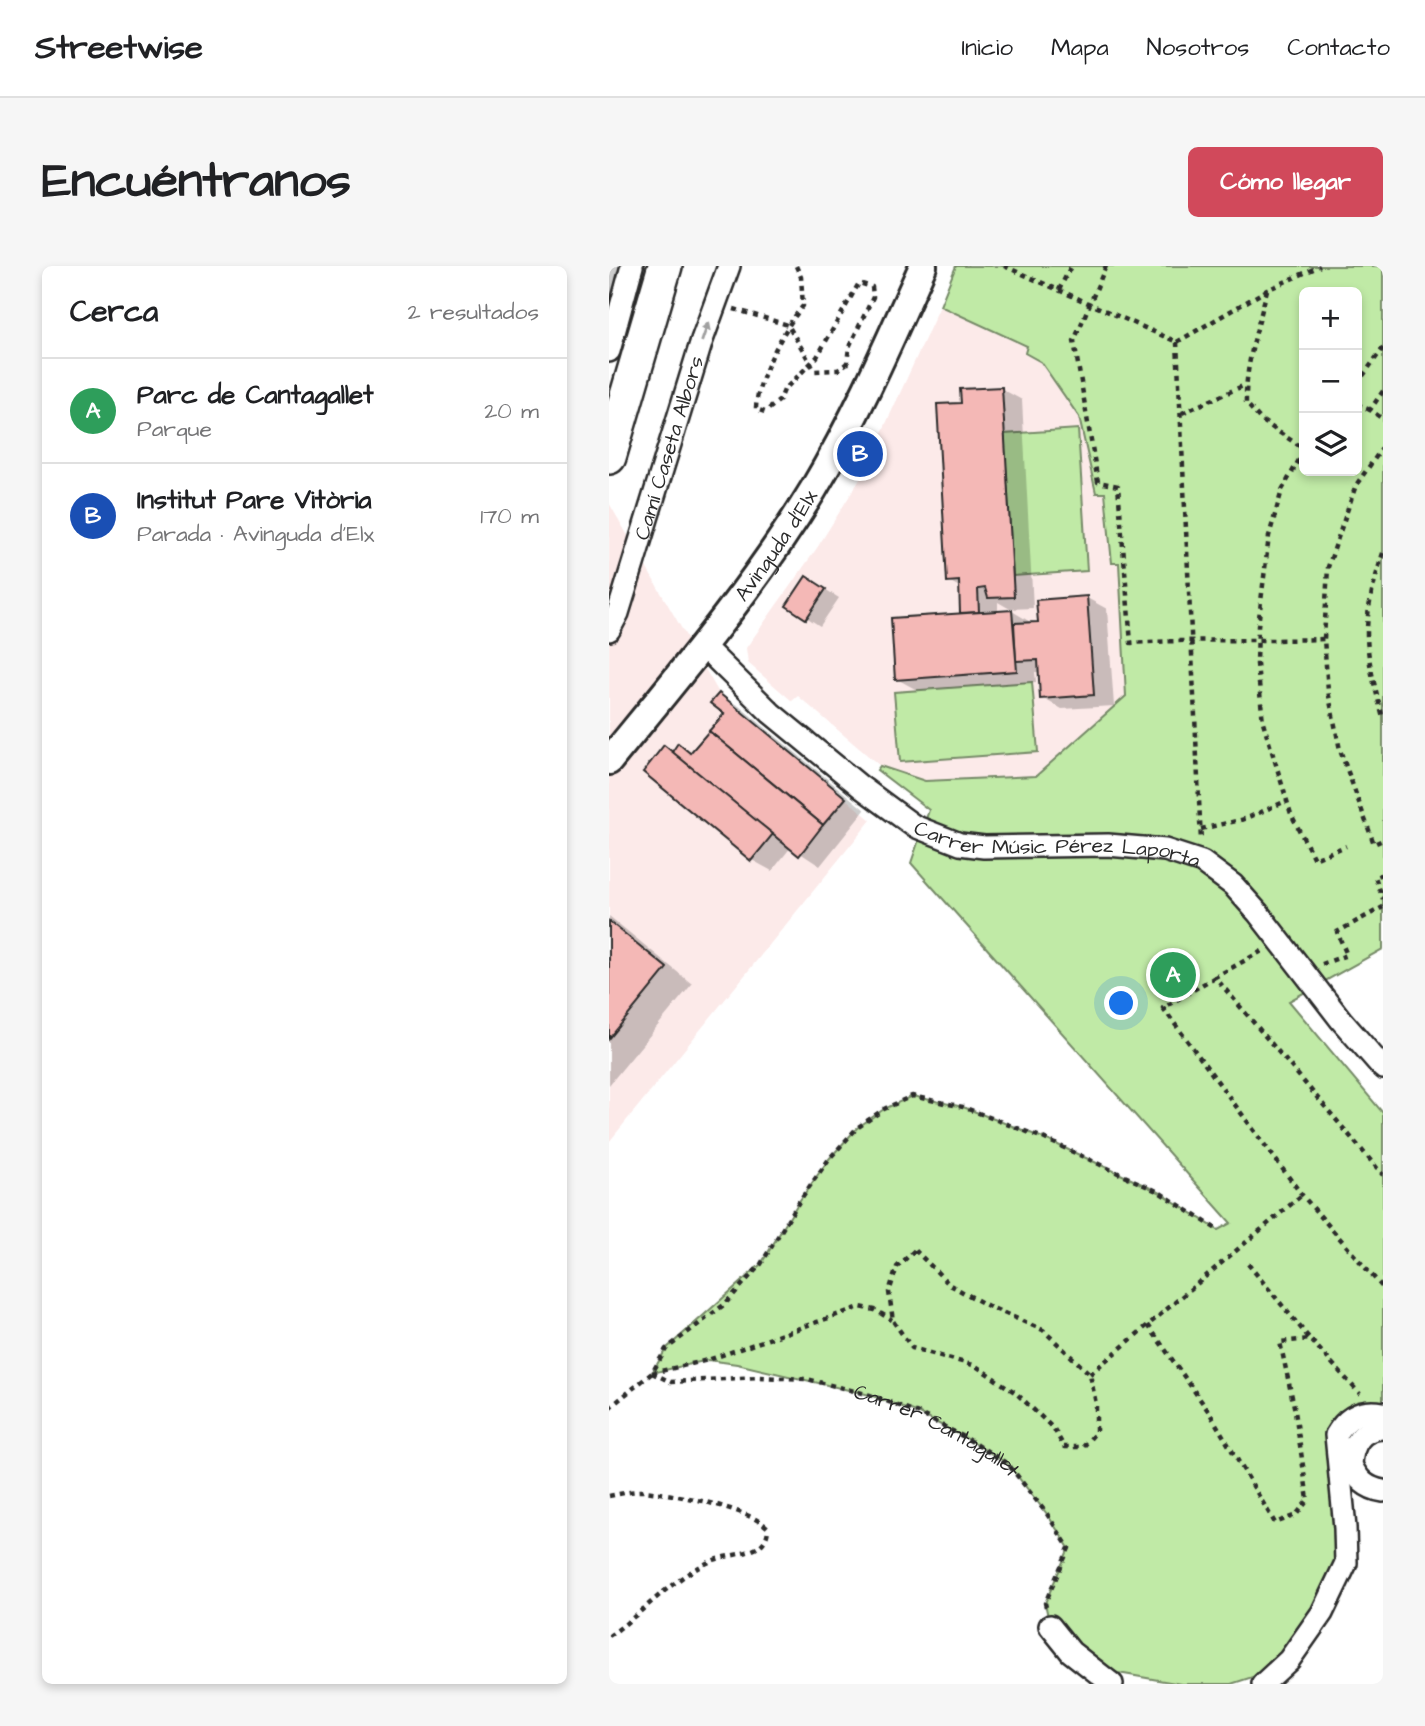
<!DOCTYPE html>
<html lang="es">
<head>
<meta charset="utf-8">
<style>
	:root { --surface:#fff; --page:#f6f6f6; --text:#202124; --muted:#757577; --line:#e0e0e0; --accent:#d1495b }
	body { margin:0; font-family:"Architects Daughter",sans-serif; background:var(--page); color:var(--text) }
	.controls { position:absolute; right:21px; top:21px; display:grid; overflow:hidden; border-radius:10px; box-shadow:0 4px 10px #0003 }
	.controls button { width:63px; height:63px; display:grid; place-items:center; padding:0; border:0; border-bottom:2px solid var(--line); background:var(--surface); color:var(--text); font:35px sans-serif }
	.you { position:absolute; left:513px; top:738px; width:24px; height:24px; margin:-18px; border:5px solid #fff; border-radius:50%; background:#1a73e8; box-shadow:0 0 0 10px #1a73e833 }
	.badge { display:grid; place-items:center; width:46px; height:46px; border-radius:50%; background:var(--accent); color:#fff; font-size:23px; font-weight:700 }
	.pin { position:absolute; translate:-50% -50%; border:4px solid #fff; box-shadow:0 2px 7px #0006 }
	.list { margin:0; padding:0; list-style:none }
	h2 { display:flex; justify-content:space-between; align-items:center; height:91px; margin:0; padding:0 28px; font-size:30px }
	h2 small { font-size:23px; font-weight:400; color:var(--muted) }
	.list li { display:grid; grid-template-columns:46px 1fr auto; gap:21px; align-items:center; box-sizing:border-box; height:105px; padding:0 28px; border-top:2px solid var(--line) }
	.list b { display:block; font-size:26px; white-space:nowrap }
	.list p { margin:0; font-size:23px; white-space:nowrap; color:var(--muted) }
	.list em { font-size:23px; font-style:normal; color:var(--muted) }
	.icon { flex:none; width:38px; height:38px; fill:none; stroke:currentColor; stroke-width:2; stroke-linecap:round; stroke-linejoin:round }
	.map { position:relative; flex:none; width:774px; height:1418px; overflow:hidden; border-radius:10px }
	header { display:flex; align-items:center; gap:42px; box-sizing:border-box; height:98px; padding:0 35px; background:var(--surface); border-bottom:2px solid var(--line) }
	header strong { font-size:33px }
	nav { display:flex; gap:38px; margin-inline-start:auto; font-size:24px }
	.intro { display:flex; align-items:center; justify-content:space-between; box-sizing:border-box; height:168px; padding:0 42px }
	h1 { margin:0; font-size:49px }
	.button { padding:18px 32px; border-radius:10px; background:var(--accent); color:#fff; font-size:24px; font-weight:700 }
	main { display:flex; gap:42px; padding:0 42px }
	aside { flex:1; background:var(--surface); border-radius:10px; box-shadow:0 4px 10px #0003 }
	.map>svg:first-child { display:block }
	.built { fill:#fceae9 }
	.green { fill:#c0eaa6; stroke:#768a68; stroke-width:2; fill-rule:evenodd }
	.shadow { fill:#0003 }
	.building { fill:#f4b8b6; stroke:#2b2b2b; stroke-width:2 }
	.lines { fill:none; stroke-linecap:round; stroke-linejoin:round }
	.minor-casing { stroke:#2b2b2b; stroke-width:26 }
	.tertiary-casing { stroke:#2b2b2b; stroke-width:32 }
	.primary-casing { stroke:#2b2b2b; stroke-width:38 }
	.path { stroke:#2b2b2b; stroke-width:4.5; stroke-dasharray:5 5; stroke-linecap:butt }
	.minor { stroke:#fff; stroke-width:21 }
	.tertiary { stroke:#fff; stroke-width:26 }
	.primary { stroke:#fff; stroke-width:33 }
	.oneway { fill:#a0a0a0 }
	.labels { text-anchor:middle; stroke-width:5; stroke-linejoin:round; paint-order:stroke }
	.street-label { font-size:21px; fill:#2b2b2b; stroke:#fff }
</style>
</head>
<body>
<header>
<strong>Streetwise</strong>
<nav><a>Inicio</a><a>Mapa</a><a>Nosotros</a><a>Contacto</a></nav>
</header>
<div class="intro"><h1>Encuéntranos</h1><a class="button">Cómo llegar</a></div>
<main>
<aside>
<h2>Cerca<small>2 resultados</small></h2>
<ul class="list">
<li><span class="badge" style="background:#2e9e5b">A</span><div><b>Parc de Cantagallet</b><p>Parque</p></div><em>20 m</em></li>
<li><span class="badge" style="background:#1a4fb4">B</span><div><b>Institut Pare Vitòria</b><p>Parada · Avinguda d'Elx</p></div><em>170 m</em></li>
</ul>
</aside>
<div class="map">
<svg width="774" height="1418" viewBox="0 0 774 1418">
	<rect width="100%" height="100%" fill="#fff"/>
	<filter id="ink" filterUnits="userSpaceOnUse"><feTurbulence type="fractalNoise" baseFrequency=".0143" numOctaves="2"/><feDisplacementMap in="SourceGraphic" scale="14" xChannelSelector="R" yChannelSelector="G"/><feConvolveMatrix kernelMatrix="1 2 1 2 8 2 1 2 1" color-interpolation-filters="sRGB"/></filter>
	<g filter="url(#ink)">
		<g class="built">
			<path d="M 331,40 L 418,81 L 416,87 L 432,96 L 470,151 L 487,227 L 496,227 L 503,296 L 510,297 L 517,430 L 427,510 L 316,515 L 271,500 L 189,430 L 183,435 L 139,397 L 137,382 L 208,282 L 253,210 Z"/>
			<path d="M 0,237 L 110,427 L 262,554 L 0,876 Z"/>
		</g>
		<g class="green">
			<path d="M 347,0 L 774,0 L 774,683 L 680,735 L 774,847 L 774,1152 L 743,1161 L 735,1177 L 729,1308 L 662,1405 L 622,1418 L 572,1418 L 498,1405 L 441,1360 L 436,1337 L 460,1282 L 438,1248 L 399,1198 L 357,1172 L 307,1146 L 261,1129 L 128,1098 L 99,1094 L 43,1107 L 57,1083 L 152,998 L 191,934 L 220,893 L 248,862 L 275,843 L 303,830 L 354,841 L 434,872 L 550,926 L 609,964 L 622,957 L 302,597 L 320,544 L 268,504 L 271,500 L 316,515 L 427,510 L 517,430 L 510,297 L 503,297 L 496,227 L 487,227 L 470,151 L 432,96 L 416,87 L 418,80 L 331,40 ZM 695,26 L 748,26 L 748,205 L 695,205 Z"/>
			<path d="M 469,163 L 478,305 L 404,310 L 395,168 Z"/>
			<path d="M 423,416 L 429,486 L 291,496 L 285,426 Z"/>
		</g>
		<g class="shadow">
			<path d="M 0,0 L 23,0 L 0,78 Z"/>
			<path d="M 393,123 L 413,134 L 424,342 L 401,343 L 389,336 L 389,346 L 403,345 L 423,357 L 430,357 L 478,332 L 498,343 L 505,440 L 453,443 L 433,432 L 431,406 L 426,406 L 427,416 L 308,424 L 288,413 L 353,349 L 352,322 L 340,315 L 354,138 Z"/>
			<path d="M 211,320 L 230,332 L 211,360 L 180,340 Z"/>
			<path d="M 110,429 L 130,440 L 256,544 L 211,600 L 182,581 L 163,605 L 143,594 L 64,487 L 70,480 L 83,487 L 117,447 Z"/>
			<path d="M 0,650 L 83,718 L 0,819 Z"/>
		</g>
		<g class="building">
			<path d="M 393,121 L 405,331 L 379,332 L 376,322 L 369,323 L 370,346 L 351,347 L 350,315 L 338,316 L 328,138 L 352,137 L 351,123 Z"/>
			<path d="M 197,310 L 217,323 L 197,353 L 177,340 Z"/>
			<path d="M 478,330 L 485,429 L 431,433 L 429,394 L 407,395 L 405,357 L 429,356 L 427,334 Z"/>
			<path d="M 403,344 L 408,405 L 286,414 L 282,352 Z"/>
			<path d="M 110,427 L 237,532 L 214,559 L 100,465 L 115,448 L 101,437 Z"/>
			<path d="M 100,465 L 214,559 L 190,590 L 63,486 L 69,477 L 81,487 Z"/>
			<path d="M 55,479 L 164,568 L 142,595 L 34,506 Z"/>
			<path d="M 0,655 L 58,702 L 0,773 Z"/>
		</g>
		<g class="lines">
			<g class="minor-casing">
				<g id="minor">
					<path d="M 0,85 L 23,0"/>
					<path id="s2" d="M 0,364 L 9,347 L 93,74 L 120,0"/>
					<path id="s3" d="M 94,380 L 162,447 L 252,521 L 305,560 L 351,578 L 375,581 L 499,579 L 556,584 L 593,596 L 624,619 L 649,647 L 732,754 L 774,802"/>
					<path d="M 774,1162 C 752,1163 743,1178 742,1199 C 749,1214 757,1222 774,1225"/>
					<path d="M 441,1360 L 462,1386 L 503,1418"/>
					<path d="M 654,1418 L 680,1394 L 713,1347 L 737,1297 L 736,1262 L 727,1169 C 738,1150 752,1143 774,1147"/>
				</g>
			</g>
			<g class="tertiary-casing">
				<g id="tertiary">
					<path id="s4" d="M 0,495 C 71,408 145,321 204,224 C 247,152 280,76 314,0"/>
				</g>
			</g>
			<g class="primary-casing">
				<path id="primary" d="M 0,191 L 56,0"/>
			</g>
			<g class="path">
				<path d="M 187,0 L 192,11 L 194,40 C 176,60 147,115 147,143 L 156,146 L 171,134 L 175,124 L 208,91 L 250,17 L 263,21 L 264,31 L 240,81 L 238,97 L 245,97"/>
				<path d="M 395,0 L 568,76"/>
				<path d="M 497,0 L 465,75 L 489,216 L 509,220 L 522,377 C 587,373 651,375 715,373"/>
				<path d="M 450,24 L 462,0"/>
				<path d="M 658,24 C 649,61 636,99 637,137 L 652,154 L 695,183"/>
				<path d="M 125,43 L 179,59 L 206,105 L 229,104 L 238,97"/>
				<path d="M 568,76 L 592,575"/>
				<path d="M 568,76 L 658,24 L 711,0"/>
				<path d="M 748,118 L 774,82"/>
				<path d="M 774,125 L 761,144 L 774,153"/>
				<path d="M 748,138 L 761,144"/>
				<path d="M 573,147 L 636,119"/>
				<path d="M 774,181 L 747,219 L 719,301 L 715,373 L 719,425 L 731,484 L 765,578 L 774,574"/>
				<path d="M 695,185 L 673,224 L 660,270 L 649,360 L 648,398 L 654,456 L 682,548 L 705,593 L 737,580"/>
				<path d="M 774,287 C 766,312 758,340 758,367 C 758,394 767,425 774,452"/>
				<path d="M 592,563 L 636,553 L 677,535"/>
				<path d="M 774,608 L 766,611 L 774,633"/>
				<path d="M 653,685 L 606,711 L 774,909"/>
				<path d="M 713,698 L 738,689 L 728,666 L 774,641"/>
				<path d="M 606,711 L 554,742 L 693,929 L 774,1022"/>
				<path d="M 306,984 L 341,1019 L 381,1041 L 434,1064 L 481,1108 L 487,1138 L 487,1166 L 474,1181 L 455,1181 L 445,1163 L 407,1127 L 367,1100 L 303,1082 L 284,1055 L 280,1026 L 288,1001 Z"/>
				<path d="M 639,998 L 701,1073"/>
				<path d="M 539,1059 L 600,1146 L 666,1257 L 687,1249 L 699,1234 L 686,1145 L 671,1076 L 701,1073 L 751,1128"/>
				<path id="s1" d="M 43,1107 L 62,1116 L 149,1111 L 198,1113 L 261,1129 L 307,1146 L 357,1172 L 399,1198 L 438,1248 L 460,1282 L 436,1337 L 437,1341"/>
				<path d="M 43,1107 L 99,1094 L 251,1041 L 266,1044 L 283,1054"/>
				<path d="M 481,1108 L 693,929"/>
				<path d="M 0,1142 L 43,1107 L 57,1083 L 116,1038 L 152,998 L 191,934 L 220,893 L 248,862 L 275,843 L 303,830 L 354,841 L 434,872 L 550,926 L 609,964"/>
				<path d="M 0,1230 C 11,1228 22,1225 33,1225 C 62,1227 140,1242 159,1262 C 158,1290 126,1286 105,1294 C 65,1310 35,1346 0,1370"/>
			</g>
			<use href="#minor" class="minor"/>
			<use href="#tertiary" class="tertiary"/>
			<use href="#primary" class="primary"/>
		</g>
		<defs><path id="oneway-solid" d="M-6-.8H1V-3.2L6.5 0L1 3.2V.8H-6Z" transform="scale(1.75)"/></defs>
		<use class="oneway" href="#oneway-solid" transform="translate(96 66) rotate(-71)"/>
	</g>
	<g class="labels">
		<g class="street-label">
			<text dy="7" stroke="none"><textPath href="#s2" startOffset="192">Camí Caseta Albors</textPath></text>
			<text dy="7" stroke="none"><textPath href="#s4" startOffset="273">Avinguda d'Elx</textPath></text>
			<text dy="7" stroke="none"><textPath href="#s3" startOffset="424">Carrer Músic Pérez Laporta</textPath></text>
			<text dy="7" stroke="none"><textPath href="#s1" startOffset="298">Carrer Cantagallet</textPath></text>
		</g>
	</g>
</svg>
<div class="controls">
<button>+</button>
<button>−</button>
<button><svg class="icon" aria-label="layers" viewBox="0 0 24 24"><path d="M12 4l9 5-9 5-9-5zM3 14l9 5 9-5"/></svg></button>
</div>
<div class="you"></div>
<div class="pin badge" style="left:564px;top:709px;background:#2e9e5b">A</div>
<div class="pin badge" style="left:251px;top:188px;background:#1a4fb4">B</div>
</div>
</main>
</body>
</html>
